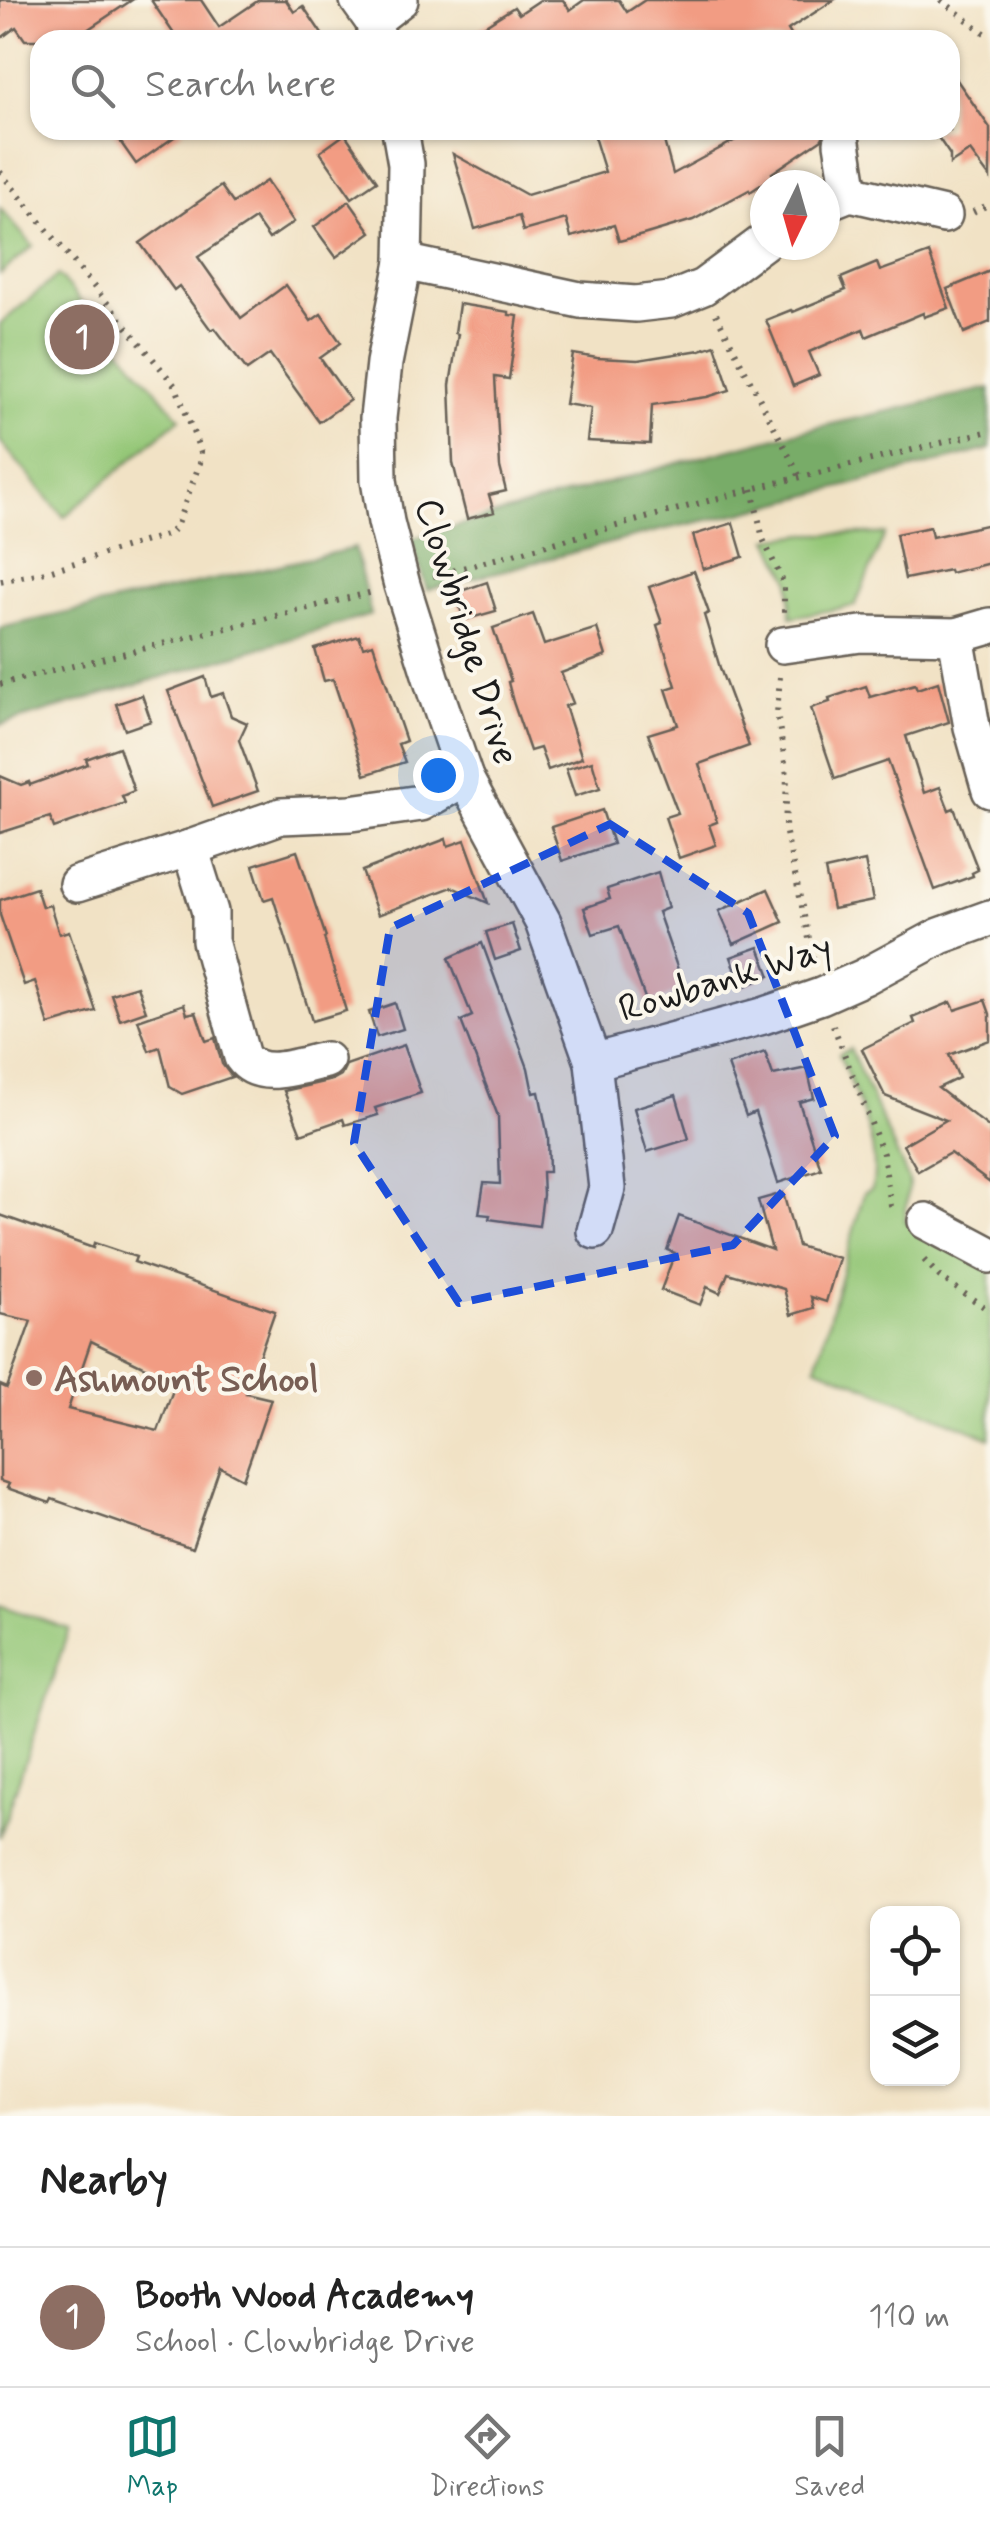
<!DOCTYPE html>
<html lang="en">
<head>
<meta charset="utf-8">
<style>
	:root { --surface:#fff; --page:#f2f2f2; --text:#222; --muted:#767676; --line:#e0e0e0; --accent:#0f766e }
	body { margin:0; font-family:Mynerve,sans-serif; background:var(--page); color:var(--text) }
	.controls { position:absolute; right:30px; bottom:30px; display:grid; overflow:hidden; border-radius:20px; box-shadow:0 2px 8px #0004 }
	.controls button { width:90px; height:90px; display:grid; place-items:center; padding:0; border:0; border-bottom:2px solid var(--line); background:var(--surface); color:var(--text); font:50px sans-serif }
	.compass { position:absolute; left:750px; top:170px; width:90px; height:90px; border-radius:50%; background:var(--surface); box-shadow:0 2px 8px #0004; rotate:185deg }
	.you { position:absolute; left:438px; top:775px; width:35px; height:35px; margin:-25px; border:8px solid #fff; border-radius:50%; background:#1a73e8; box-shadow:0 0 0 15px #1a73e833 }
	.badge { display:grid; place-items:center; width:65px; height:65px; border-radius:50%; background:var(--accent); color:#fff; font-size:32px; font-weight:700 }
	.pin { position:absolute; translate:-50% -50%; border:5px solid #fff; box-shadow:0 2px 10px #0006 }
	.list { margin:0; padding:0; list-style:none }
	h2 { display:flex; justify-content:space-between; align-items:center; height:130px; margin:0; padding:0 40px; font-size:42px }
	h2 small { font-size:32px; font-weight:400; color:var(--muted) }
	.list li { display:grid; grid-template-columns:65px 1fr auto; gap:30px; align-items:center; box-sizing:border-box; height:140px; padding:0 40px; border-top:2px solid var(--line) }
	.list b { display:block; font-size:38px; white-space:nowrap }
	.list p { margin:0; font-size:32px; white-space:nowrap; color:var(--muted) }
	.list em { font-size:32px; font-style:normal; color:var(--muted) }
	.icon { flex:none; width:55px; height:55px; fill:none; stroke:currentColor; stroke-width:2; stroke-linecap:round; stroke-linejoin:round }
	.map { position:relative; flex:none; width:990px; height:2116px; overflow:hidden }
	.search { position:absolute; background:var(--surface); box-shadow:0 2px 8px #0004; left:30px; right:30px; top:30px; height:110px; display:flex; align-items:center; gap:25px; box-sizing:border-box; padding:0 35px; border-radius:30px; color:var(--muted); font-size:38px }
	.sheet { height:270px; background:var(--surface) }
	nav { display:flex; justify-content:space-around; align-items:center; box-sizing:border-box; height:140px; border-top:2px solid var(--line); background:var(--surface); font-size:28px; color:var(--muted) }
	nav a { display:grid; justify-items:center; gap:5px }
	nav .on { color:var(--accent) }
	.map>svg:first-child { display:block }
	.green { fill:#95c778; stroke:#58724a; stroke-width:2.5 }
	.forest { fill:#78ac68; stroke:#4a6442; stroke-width:2.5 }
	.building { fill:#f29c83; fill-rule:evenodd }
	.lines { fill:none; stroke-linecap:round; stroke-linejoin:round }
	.minor-casing { stroke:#676157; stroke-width:40 }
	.path { stroke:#676157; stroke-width:6; stroke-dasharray:2.5 8; stroke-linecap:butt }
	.minor { stroke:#fff; stroke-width:35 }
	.marked { fill:#1d4ed8; fill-opacity:0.2; stroke:#1d4ed8; stroke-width:8; stroke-dasharray:20 12; stroke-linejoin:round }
	.education-dot { fill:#8d6e63; stroke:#fbf7ec; stroke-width:4 }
	.labels { text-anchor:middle; stroke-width:8; stroke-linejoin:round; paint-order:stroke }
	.street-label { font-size:38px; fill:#1c1c1c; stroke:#fbf7ec }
	.education-label { font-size:38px; font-weight:bold; fill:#785e54; stroke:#fbf7ec; text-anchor:start }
</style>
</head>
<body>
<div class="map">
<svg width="990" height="2116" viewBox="0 0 990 2116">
	<rect width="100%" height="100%" fill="#fbf7ec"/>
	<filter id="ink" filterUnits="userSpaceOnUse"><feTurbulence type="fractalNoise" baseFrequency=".01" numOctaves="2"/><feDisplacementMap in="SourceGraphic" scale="20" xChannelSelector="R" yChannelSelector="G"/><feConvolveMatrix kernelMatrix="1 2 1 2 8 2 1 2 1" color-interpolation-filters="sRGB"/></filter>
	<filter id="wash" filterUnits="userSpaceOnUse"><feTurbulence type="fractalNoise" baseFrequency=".0048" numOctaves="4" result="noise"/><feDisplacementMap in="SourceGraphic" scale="40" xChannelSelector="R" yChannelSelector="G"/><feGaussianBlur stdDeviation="2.25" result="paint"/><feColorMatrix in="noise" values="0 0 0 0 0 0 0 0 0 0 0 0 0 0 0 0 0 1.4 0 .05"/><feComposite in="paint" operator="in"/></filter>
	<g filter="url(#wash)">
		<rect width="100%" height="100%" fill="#f1e2c5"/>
		<g class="green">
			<path d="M 0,208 L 33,246 L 0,274 Z"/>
			<path d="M 58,275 L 180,418 L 64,517 L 0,441 L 0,324 Z"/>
			<path d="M 806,534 L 885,534 L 855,606 L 791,617 L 790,580 L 769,539 Z"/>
			<path d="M 850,1049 L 909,1181 L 905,1221 L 990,1265 L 990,1438 L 816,1366 L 864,1193 L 872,1189 C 882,1144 855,1097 839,1054 Z"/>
			<path d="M 0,1605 L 69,1629 L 0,1837 Z"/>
		</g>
		<g class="forest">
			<path d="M 990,388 L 990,449 L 741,513 L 661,530 L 427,590 L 411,539 L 678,463 L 792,433 Z"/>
			<path d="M 355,548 L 371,615 L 0,725 L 0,628 Z"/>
		</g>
		<g id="blocks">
			<g class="building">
				<path d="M 0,0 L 132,0 L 72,40 L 25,40 L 16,27 L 0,39 Z"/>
				<path d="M 151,0 L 201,0 L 219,27 L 259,0 L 286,0 L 294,12 L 303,6 L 326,40 L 178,40 Z"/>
				<path d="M 540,0 L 563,0 L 570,10 L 584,0 L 619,0 L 627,12 L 645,0 L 834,0 L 788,30 L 794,40 L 462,40 L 514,7 L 519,14 Z"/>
				<path d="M 950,70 L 990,128 L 990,178 L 970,151 L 950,164 L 950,155 L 933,130 L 950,130 Z"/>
				<path d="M 112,130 L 184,130 L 136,164 Z"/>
				<path d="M 592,130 L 661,130 L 673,174 L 754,130 L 826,130 L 822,139 L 772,173 L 774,176 L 750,192 L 749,190 L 693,220 L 643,235 L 619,241 L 614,225 L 571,237 L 566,219 L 523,231 L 519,216 L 475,229 L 453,154 L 527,195 L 605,172 Z"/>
				<path d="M 345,134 L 377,181 L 352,198 L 320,152 Z"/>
				<path d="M 266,181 L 294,222 L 269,239 L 255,219 L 198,257 L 241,318 L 286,285 L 311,321 L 321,314 L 341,343 L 320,358 L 350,400 L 319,422 L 270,354 L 247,370 L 215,328 L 211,330 L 179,286 L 174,290 L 140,243 L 221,186 L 233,203 Z"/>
				<path d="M 349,201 L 371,232 L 336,257 L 314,227 Z"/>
				<path d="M 929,253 L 949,308 L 924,317 L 923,313 L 866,337 L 863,329 L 809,352 L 819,375 L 793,386 L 766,320 L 791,310 L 793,312 L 846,290 L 841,278 L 877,263 L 880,271 Z"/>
				<path d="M 990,271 L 990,322 L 964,333 L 947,289 Z"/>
				<path d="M 459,304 L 509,312 L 509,315 L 518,316 L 509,379 L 495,377 L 500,467 L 506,491 L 489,495 L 494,512 L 467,519 L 453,463 L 450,385 L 458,334 L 455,333 Z"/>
				<path d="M 715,345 L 730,390 L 707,397 L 652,405 L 650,444 L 587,441 L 591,408 L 565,404 L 573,354 L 597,358 L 638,360 L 700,350 Z"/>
				<path d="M 733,523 L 743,557 L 703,569 L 693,535 Z"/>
				<path d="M 990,524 L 990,563 L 950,573 L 949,570 L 905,579 L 896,534 L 930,527 L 932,537 Z"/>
				<path d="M 694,571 L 709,613 L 704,615 L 721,671 L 749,746 L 699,764 L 717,822 L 709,825 L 716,845 L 679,858 L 665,817 L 678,813 L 648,734 L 678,725 L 666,689 L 676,686 L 657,625 L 662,623 L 649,587 Z"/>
				<path d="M 487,582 L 496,611 L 464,620 L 455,593 Z"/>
				<path d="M 533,614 L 544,645 L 597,628 L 606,656 L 561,673 L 573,703 L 565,706 L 582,758 L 548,770 L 540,748 L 530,751 L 513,702 L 508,682 L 511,681 L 493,628 Z"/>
				<path d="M 359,636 L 363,647 L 373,644 L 406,741 L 398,744 L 405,762 L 365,775 L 333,679 L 324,681 L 315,649 Z"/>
				<path d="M 205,677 L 211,697 L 223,693 L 231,716 L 247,723 L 239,740 L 258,791 L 212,807 L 168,691 Z"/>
				<path d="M 938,682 L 949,722 L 906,736 L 924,793 L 940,787 L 949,810 L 954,808 L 978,870 L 972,873 L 973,876 L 935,890 L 888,761 L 835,779 L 811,708 L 830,702 L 829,698 L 866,686 L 870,697 L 915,684 L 917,689 Z"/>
				<path d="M 142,695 L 151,721 L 125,730 L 116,704 Z"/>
				<path d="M 119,747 L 134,791 L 122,796 L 125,803 L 54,828 L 50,817 L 0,833 L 0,776 L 21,785 L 29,782 L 30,785 L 88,764 L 86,759 Z"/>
				<path d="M 592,761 L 600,788 L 575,796 L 566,769 Z"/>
				<path d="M 602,810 L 613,844 L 562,861 L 551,827 Z"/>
				<path d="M 446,839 L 448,846 L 465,840 L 488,903 L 452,887 L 378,915 L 362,871 Z"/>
				<path d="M 297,851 L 326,937 L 324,938 L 346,1011 L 312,1021 L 273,897 L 264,900 L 253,865 Z"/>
				<path d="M 865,861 L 873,901 L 833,909 L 825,870 Z"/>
				<path d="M 658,872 L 668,908 L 658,912 L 685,990 L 647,1004 L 619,926 L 593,934 L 584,908 L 610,899 L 607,889 Z"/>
				<path d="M 36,888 L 42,907 L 50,905 L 59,934 L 69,931 L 96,1011 L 49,1025 L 35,981 L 24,985 L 0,915 L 0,900 Z"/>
				<path d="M 768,889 L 783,922 L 734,944 L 719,911 Z"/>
				<path d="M 512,924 L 521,951 L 495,960 L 486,932 Z"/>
				<path d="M 482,943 L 528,1068 L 533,1093 L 539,1092 L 548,1137 L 549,1172 L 542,1172 L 543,1195 L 539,1226 L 489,1219 L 490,1215 L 479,1214 L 484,1183 L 500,1184 L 498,1116 L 461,1021 L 472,1016 L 449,958 Z"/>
				<path d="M 759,947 L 770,976 L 742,987 L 731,957 Z"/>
				<path d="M 137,986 L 146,1011 L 120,1020 L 111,994 Z"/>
				<path d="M 985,1000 L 990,1014 L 990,1040 L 949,1055 L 959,1078 L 938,1088 L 990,1128 L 990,1183 L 950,1153 L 918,1171 L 903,1145 L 946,1120 L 885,1096 L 862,1049 L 915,1023 L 913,1018 L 951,1002 L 955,1010 Z"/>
				<path d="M 395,1003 L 403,1029 L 377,1037 L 369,1012 Z"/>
				<path d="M 184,1004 L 187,1014 L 196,1012 L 206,1041 L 215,1038 L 222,1064 L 232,1077 L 182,1094 L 170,1087 L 160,1047 L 149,1051 L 138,1020 Z"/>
				<path d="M 404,1045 L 421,1093 L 375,1108 L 378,1115 L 345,1125 L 343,1119 L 301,1134 L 284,1091 L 332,1080 L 341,1075 L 346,1065 Z"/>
				<path d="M 765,1052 L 773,1075 L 807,1068 L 814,1098 L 799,1102 L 821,1169 L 778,1183 L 755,1112 L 746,1116 L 728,1065 Z"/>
				<path d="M 676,1095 L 689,1139 L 647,1152 L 634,1108 Z"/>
				<path d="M 783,1193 L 798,1246 L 839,1258 L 826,1302 L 811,1297 L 814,1308 L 791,1315 L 784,1289 L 728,1273 L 720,1293 L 707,1287 L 700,1305 L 661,1290 L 675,1253 L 667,1250 L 679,1216 L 772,1250 L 758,1200 Z"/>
				<path d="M 0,1215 L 93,1248 L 94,1243 L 136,1257 L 134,1262 L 275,1311 L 246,1393 L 271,1399 L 243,1479 L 220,1467 L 192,1548 L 52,1499 L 50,1503 L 7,1488 L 9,1484 L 0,1481 L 0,1385 L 7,1388 L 31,1321 L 0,1314 ZM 91,1341 L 176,1382 L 158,1431 L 68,1409 Z"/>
			</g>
		</g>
	</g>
	<g filter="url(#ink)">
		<use href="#blocks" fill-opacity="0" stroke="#676157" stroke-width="2.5"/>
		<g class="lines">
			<g class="minor-casing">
				<g id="minor">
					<path d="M 358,0 L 373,21 L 378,40"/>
					<path d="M 373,21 L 400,0"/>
					<path d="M 400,130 L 406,164 L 404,262 L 384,363 L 378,418 L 379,480 L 386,522 L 402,585 L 434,687 L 465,778 L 543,922 L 593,1062 L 607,1188 L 595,1231"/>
					<path d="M 842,143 L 850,193"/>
					<path d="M 825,203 L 850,193 L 944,215"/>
					<path d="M 404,262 L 580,300 L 636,304 L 671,300 L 703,287 L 765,241"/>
					<path d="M 956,636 L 972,727 L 990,790"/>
					<path d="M 783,645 L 861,634 L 956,636 L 990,626"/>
					<path d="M 190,848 L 210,912 L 210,941 L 242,1057 C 260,1082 300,1065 326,1060"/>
					<path d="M 77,884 L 190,848 L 281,816 L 351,813 L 421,803 L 465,778"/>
					<path d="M 593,1062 L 763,1016 L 821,996 L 864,977 L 940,936 L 990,918"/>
					<path d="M 926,1221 L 990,1255"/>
				</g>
			</g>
			<g class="path">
				<path d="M 941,0 L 990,37"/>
				<path d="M 0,172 L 176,387 L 201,453 L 200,463 L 176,527 L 169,534 L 42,573 L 0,581"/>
				<path d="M 973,212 L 990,204"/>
				<path d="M 716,314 L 800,477"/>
				<path d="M 752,489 L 763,539 L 784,584 L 784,615"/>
				<path d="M 433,576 L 752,489 L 990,431"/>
				<path d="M 780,677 L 777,713 L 787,775 L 785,829 L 815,966"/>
				<path d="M 0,684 L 373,592"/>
				<path d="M 833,1025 L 883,1154 L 891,1206 L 894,1212"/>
				<path d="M 924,1260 L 940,1277 L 990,1311"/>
			</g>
			<use href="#minor" class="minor"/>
		</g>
	</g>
	<path class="marked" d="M 610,824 L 748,913 L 835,1136 L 733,1245 L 459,1303 L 354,1143 L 390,928 Z"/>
	<circle class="education-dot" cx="34" cy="1378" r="10"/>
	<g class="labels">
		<g class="street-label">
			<text transform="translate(468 631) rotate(73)" y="13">Clowbridge Drive</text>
			<text transform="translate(725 977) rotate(-17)" y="13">Rowbank Way</text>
		</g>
		<g class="education-label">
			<text x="54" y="1391">Ashmount School</text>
		</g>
	</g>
</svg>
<div class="controls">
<button><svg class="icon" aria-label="locate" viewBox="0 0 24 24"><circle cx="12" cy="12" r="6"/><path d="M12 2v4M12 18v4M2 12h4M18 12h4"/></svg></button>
<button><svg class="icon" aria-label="layers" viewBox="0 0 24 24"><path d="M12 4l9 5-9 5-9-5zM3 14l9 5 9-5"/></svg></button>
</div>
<svg class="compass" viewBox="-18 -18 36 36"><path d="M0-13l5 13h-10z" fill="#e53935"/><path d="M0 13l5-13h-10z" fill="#767676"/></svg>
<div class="you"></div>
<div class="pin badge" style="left:82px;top:337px;background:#8d6e63">1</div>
<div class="search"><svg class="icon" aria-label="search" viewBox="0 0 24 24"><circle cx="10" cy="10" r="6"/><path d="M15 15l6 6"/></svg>Search here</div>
</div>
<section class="sheet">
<h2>Nearby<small></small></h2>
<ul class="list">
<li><span class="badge" style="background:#8d6e63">1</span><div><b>Booth Wood Academy</b><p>School · Clowbridge Drive</p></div><em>110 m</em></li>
</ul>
</section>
<nav>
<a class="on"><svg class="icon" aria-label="map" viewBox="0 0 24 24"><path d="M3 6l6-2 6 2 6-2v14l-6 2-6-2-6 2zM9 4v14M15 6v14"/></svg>Map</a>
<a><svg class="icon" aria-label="directions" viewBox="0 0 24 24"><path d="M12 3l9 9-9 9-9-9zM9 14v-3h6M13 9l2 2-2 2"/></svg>Directions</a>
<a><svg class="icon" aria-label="saved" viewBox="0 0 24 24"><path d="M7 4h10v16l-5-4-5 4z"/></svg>Saved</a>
</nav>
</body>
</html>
